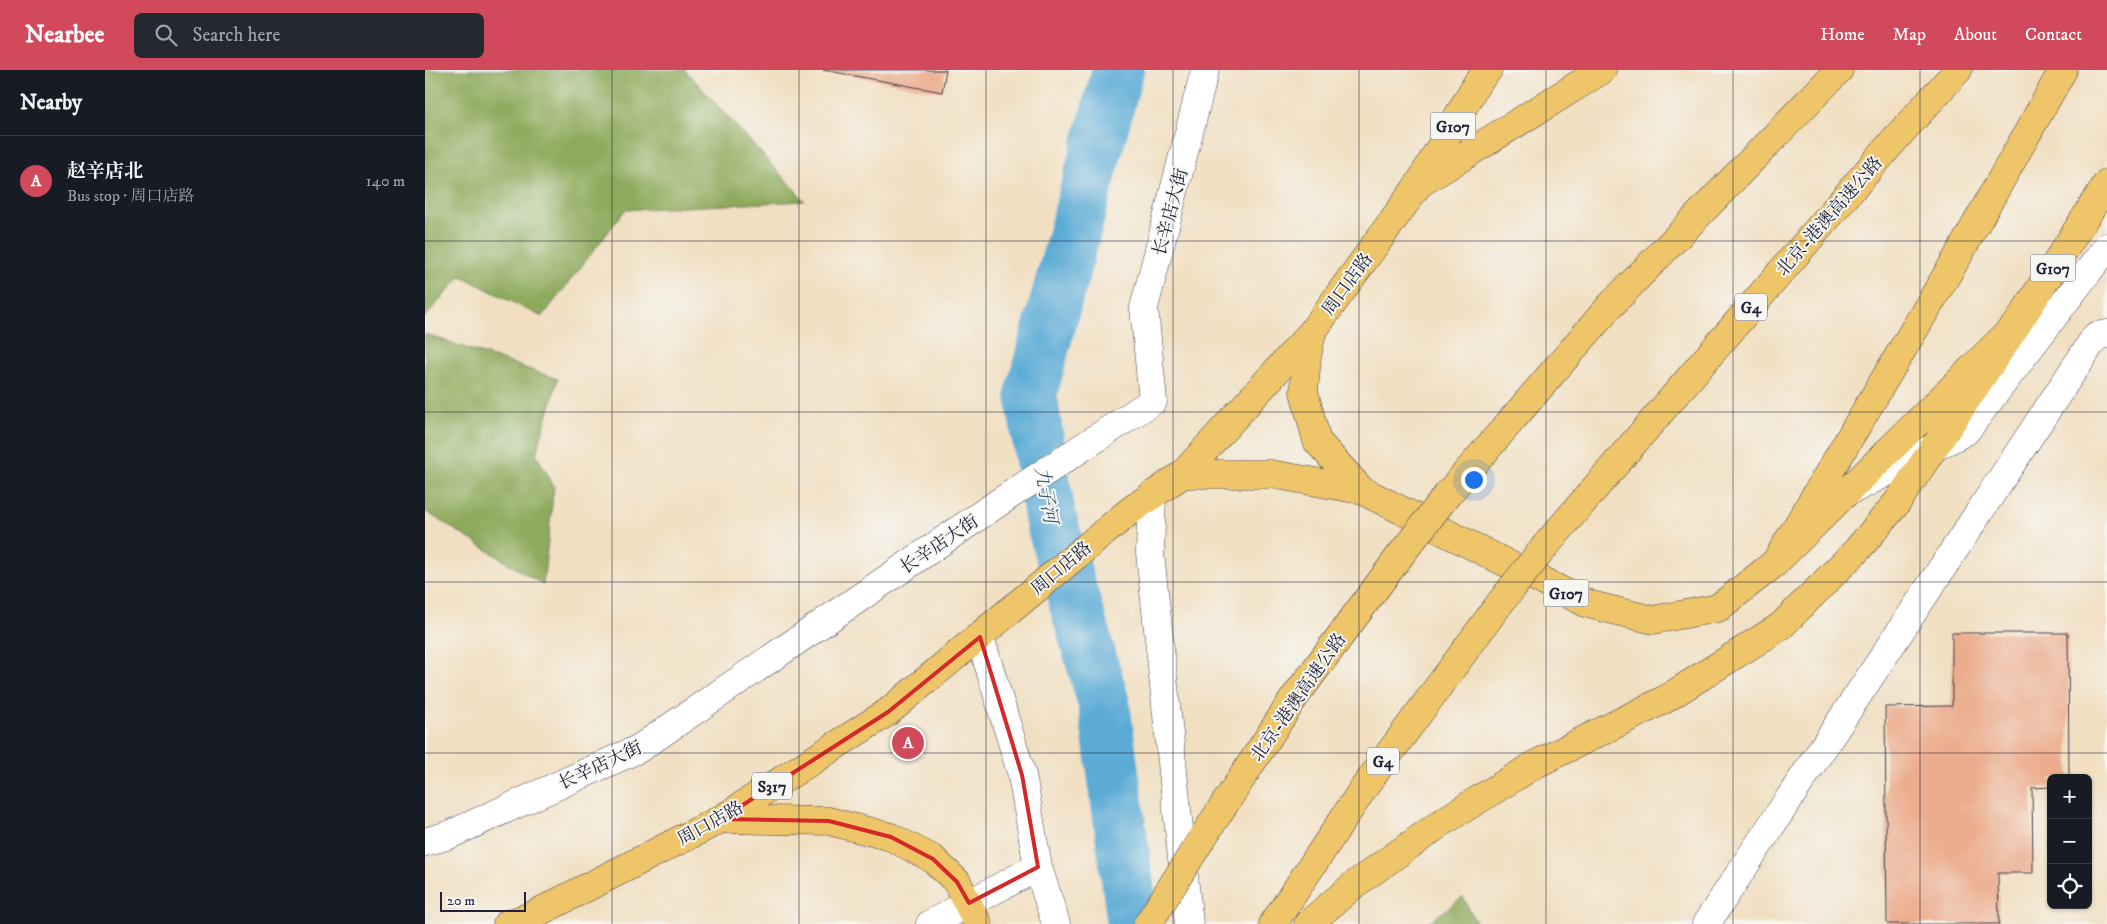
<!DOCTYPE html>
<html lang="en">
<head>
<meta charset="utf-8">
<style>
	:root { --surface:#171b24; --page:#242831; --text:#f1f3f6; --muted:#9ea1a6; --line:#363941; --accent:#d1495b }
	body { margin:0; font-family:"IM FELL DW Pica","Noto Serif SC",serif; background:var(--page); color:var(--text) }
	.controls { position:absolute; right:15px; bottom:15px; display:grid; overflow:hidden; border-radius:8px; box-shadow:0 1px 4px #0004 }
	.controls button { width:45px; height:45px; display:grid; place-items:center; padding:0; border:0; border-bottom:1px solid var(--line); background:var(--surface); color:var(--text); font:25px sans-serif }
	.scale { position:absolute; left:15px; bottom:12px; width:86px; box-sizing:border-box; padding-left:5px; border:2px solid #22223b; border-top:0; font-size:14px; line-height:18px; white-space:nowrap; color:#22223b; -webkit-text-stroke:4px #f6f6f2; paint-order:stroke }
	.you { position:absolute; left:1048px; top:409px; width:18px; height:18px; margin:-12px; border:4px solid #fff; border-radius:50%; background:#1a73e8; box-shadow:0 0 0 8px #1a73e833 }
	.badge { display:grid; place-items:center; width:32px; height:32px; border-radius:50%; background:var(--accent); color:#fff; font-size:16px; font-weight:700 }
	.pin { position:absolute; translate:-50% -50%; border:2px solid #fff; box-shadow:0 1px 5px #0006 }
	.list { margin:0; padding:0; list-style:none }
	h2 { display:flex; justify-content:space-between; align-items:center; height:65px; margin:0; padding:0 20px; font-size:21px }
	h2 small { font-size:16px; font-weight:400; color:var(--muted) }
	.list li { display:grid; grid-template-columns:32px 1fr auto; gap:15px; align-items:center; box-sizing:border-box; height:90px; padding:0 20px; border-top:1px solid var(--line) }
	.list b { display:block; font-size:19px; white-space:nowrap }
	.list p { margin:0; font-size:16px; white-space:nowrap; color:var(--muted) }
	.list em { font-size:16px; font-style:normal; color:var(--muted) }
	.icon { flex:none; width:28px; height:28px; fill:none; stroke:currentColor; stroke-width:2; stroke-linecap:round; stroke-linejoin:round }
	.map { position:relative; flex:none; width:1682px; height:854px; overflow:hidden }
	header { display:flex; align-items:center; gap:30px; box-sizing:border-box; height:70px; padding:0 25px; background:var(--accent); color:#fff }
	header strong { font-size:24px }
	nav { display:flex; gap:28px; margin-inline-start:auto; font-size:18px }
	.search { width:350px; height:45px; background:var(--page); display:flex; align-items:center; gap:12px; box-sizing:border-box; padding:0 18px; border-radius:8px; color:var(--muted); font-size:19px }
	main { display:flex }
	aside { flex:1; background:var(--surface) }
	.map>svg:first-child { display:block }
	.forest { fill:#8eaa5c; stroke:#58664c }
	.lines { fill:none; stroke-linecap:round; stroke-linejoin:round }
	.river { stroke:#5cabd6; stroke-width:52 }
	.building { fill:#ecad8f }
	.minor-casing { stroke:#413e4f; stroke-width:29 }
	.tertiary-casing { stroke:#413e4f; stroke-width:29 }
	.primary-casing { stroke:#413e4f; stroke-width:29 }
	.trunk-casing { stroke:#413e4f; stroke-width:29 }
	.motorway-casing { stroke:#413e4f; stroke-width:29 }
	.minor { stroke:#fff; stroke-width:28 }
	.tertiary { stroke:#fff; stroke-width:28 }
	.primary { stroke:#eec569; stroke-width:28 }
	.trunk { stroke:#eec569; stroke-width:28 }
	.motorway { stroke:#eec569; stroke-width:28 }
	.motorway-bridge-casing { stroke:#413e4f; stroke-width:29; stroke-linecap:butt }
	.motorway-bridge { stroke:#eec569; stroke-width:28 }
	.marked { fill:none; stroke:#d62828; stroke-width:4; stroke-linejoin:round }
	.grid { fill:none; stroke:#22223b; stroke-width:1; stroke-opacity:0.55 }
	.labels { text-anchor:middle; stroke-width:4; stroke-linejoin:round; paint-order:stroke }
	.shield { fill:#f6f6f2; stroke:#626272; stroke-width:1 }
	.shield-label { font-size:16px; font-weight:bold; fill:#22223b }
	.street-label { font-size:18px; fill:#22223b; stroke:#f6f6f2 }
	.water-label { font-size:19px; font-style:italic; fill:#395979; stroke:#f6f6f2 }
</style>
</head>
<body>
<header>
<strong>Nearbee</strong>
<div class="search"><svg class="icon" aria-label="search" viewBox="0 0 24 24"><circle cx="10" cy="10" r="6"/><path d="M15 15l6 6"/></svg>Search here</div>
<nav><a>Home</a><a>Map</a><a>About</a><a>Contact</a></nav>
</header>
<main>
<aside>
<h2>Nearby<small></small></h2>
<ul class="list">
<li><span class="badge">A</span><div><b>赵辛店北</b><p>Bus stop · 周口店路</p></div><em>140 m</em></li>
</ul>
</aside>
<div class="map">
<svg width="1682" height="854" viewBox="0 0 1682 854">
	<rect width="100%" height="100%" fill="#f6f6f2"/>
	<filter id="ink" filterUnits="userSpaceOnUse"><feTurbulence type="fractalNoise" baseFrequency=".02" numOctaves="2"/><feDisplacementMap in="SourceGraphic" scale="10" xChannelSelector="R" yChannelSelector="G"/><feConvolveMatrix kernelMatrix="1 2 1 2 8 2 1 2 1" color-interpolation-filters="sRGB"/></filter>
	<filter id="wash" filterUnits="userSpaceOnUse"><feTurbulence type="fractalNoise" baseFrequency=".0096" numOctaves="4" result="noise"/><feDisplacementMap in="SourceGraphic" scale="20" xChannelSelector="R" yChannelSelector="G"/><feGaussianBlur stdDeviation="1.12" result="paint"/><feColorMatrix in="noise" values="0 0 0 0 0 0 0 0 0 0 0 0 0 0 0 0 0 1.4 0 .05"/><feComposite in="paint" operator="in"/></filter>
	<g filter="url(#wash)">
		<rect width="100%" height="100%" fill="#f1dfc1"/>
		<g class="forest">
			<path d="M 0,0 L 260,0 L 380,131 L 200,140 L 117,247 L 36,206 L 0,247 Z"/>
			<path d="M 0,264 L 133,309 L 111,384 L 129,416 L 118,515 L 0,441 Z"/>
			<path d="M 1038,827 L 1052,854 L 1002,854 Z"/>
		</g>
		<g class="lines">
			<path class="river" d="M 693,0 L 606,324 L 625,447 L 679,634 L 708,854"/>
		</g>
		<g id="blocks">
			<g class="building">
				<path d="M 398,0 L 521,0 L 517,22 Z"/>
				<path d="M 1527,563 L 1643,563 L 1644,708 L 1626,708 L 1626,717 L 1607,718 L 1608,803 L 1573,803 L 1574,854 L 1462,854 L 1460,637 L 1527,636 Z"/>
			</g>
		</g>
	</g>
	<g filter="url(#ink)">
		<use href="#blocks" fill-opacity="0" stroke="#413e4f" stroke-width="1"/>
		<g class="lines">
			<g class="minor-casing">
				<g id="minor">
					<path d="M 727,425 L 725,483 L 764,854"/>
					<path d="M 555,567 L 597,705 L 613,797 L 631,854"/>
					<path d="M 505,854 L 613,797"/>
					<path d="M 1281,854 L 1671,266 L 1682,264"/>
				</g>
			</g>
			<g class="tertiary-casing">
				<g id="tertiary">
					<path d="M 1429,419 L 1541,361 L 1682,177"/>
					<path d="M 0,772 L 24,765 L 215,678 L 576,431 L 728,331 L 719,238 L 780,0"/>
				</g>
			</g>
			<g class="primary-casing">
				<path id="primary" d="M 82,854 L 106,846 L 296,749 L 463,642 L 706,440 L 758,404 L 887,262"/>
			</g>
			<g class="trunk-casing">
				<g id="trunk">
					<path d="M 758,404 L 846,404 L 936,420 L 1163,534 L 1228,550 L 1293,538 L 1350,493 L 1593,253 L 1682,113"/>
					<path d="M 936,420 L 892,371 L 879,322 L 882,287 L 887,262 L 994,114 L 1052,13 L 1063,0"/>
				</g>
			</g>
			<g class="motorway-casing">
				<g id="motorway">
					<path d="M 994,114 L 1177,0"/>
					<path d="M 1022,425 L 1185,236 L 1414,0"/>
					<path d="M 1121,475 L 1471,68 L 1533,0"/>
					<path d="M 1350,493 L 1533,186 L 1638,0"/>
					<path d="M 296,749 L 404,751 L 466,767 L 508,789 L 532,812 L 553,854"/>
					<path d="M 776,770 L 869,628 L 974,487"/>
					<path d="M 848,854 L 938,719 L 1075,533"/>
					<path d="M 883,854 L 930,814 L 1019,751 L 1111,694 L 1239,630 L 1356,556 L 1432,480 L 1471,434 L 1593,253"/>
				</g>
			</g>
			<use href="#minor" class="minor"/>
			<use href="#tertiary" class="tertiary"/>
			<use href="#primary" class="primary"/>
			<use href="#trunk" class="trunk"/>
			<use href="#motorway" class="motorway"/>
			<g class="motorway-bridge-casing">
				<g id="motorway-bridge">
					<path d="M 974,487 L 1022,425"/>
					<path d="M 1075,533 L 1121,475"/>
					<path d="M 723,854 L 776,770"/>
				</g>
			</g>
			<use href="#motorway-bridge" class="motorway-bridge"/>
		</g>
	</g>
	<path class="marked" d="M 555,567 L 597,705 L 613,797 L 544,833 L 532,812 L 508,789 L 466,767 L 404,751 L 296,749 L 463,642 Z"/>
	<path class="grid" d="M 187,0 L 187,854M 374,0 L 374,854M 561,0 L 561,854M 748,0 L 748,854M 934,0 L 934,854M 1121,0 L 1121,854M 1308,0 L 1308,854M 1495,0 L 1495,854M 0,171 L 1682,171M 0,342 L 1682,342M 0,512 L 1682,512M 0,683 L 1682,683"/>
	<g class="labels">
		<g class="shield">
			<rect x="1005.5" y="42.5" width="45" height="27" rx="4"/>
			<rect x="1605.5" y="184.5" width="45" height="27" rx="4"/>
			<rect x="1310" y="223.5" width="32" height="27" rx="4"/>
			<rect x="1118.5" y="509.5" width="45" height="27" rx="4"/>
			<rect x="942" y="677.5" width="32" height="27" rx="4"/>
			<rect x="327" y="702.5" width="40" height="27" rx="4"/>
		</g>
		<g class="shield-label">
			<text x="1028" y="62">G107</text>
			<text x="1628" y="204">G107</text>
			<text x="1326" y="243">G4</text>
			<text x="1141" y="529">G107</text>
			<text x="958" y="697">G4</text>
			<text x="347" y="722">S317</text>
		</g>
		<g class="street-label">
			<text transform="translate(745 142) rotate(-75)" y="6">长辛店大街</text>
			<text transform="translate(1404 146) rotate(-49)" y="6">北京-港澳高速公路</text>
			<text transform="translate(922 214) rotate(-54)" y="6">周口店路</text>
			<text transform="translate(514 474) rotate(-34)" y="6">长辛店大街</text>
			<text transform="translate(636 498) rotate(-40)" y="6">周口店路</text>
			<text transform="translate(873 627) rotate(-55)" y="6">北京-港澳高速公路</text>
			<text transform="translate(175 695) rotate(-25)" y="6">长辛店大街</text>
			<text transform="translate(285 753) rotate(-29)" y="6">周口店路</text>
		</g>
		<g class="water-label">
			<text transform="translate(622 425) rotate(80)" y="7">九子河</text>
		</g>
	</g>
</svg>
<div class="controls">
<button>+</button>
<button>−</button>
<button><svg class="icon" aria-label="locate" viewBox="0 0 24 24"><circle cx="12" cy="12" r="6"/><path d="M12 2v4M12 18v4M2 12h4M18 12h4"/></svg></button>
</div>
<div class="scale">20 m</div>
<div class="you"></div>
<div class="pin badge" style="left:483px;top:673px">A</div>
</div>
</main>
</body>
</html>
